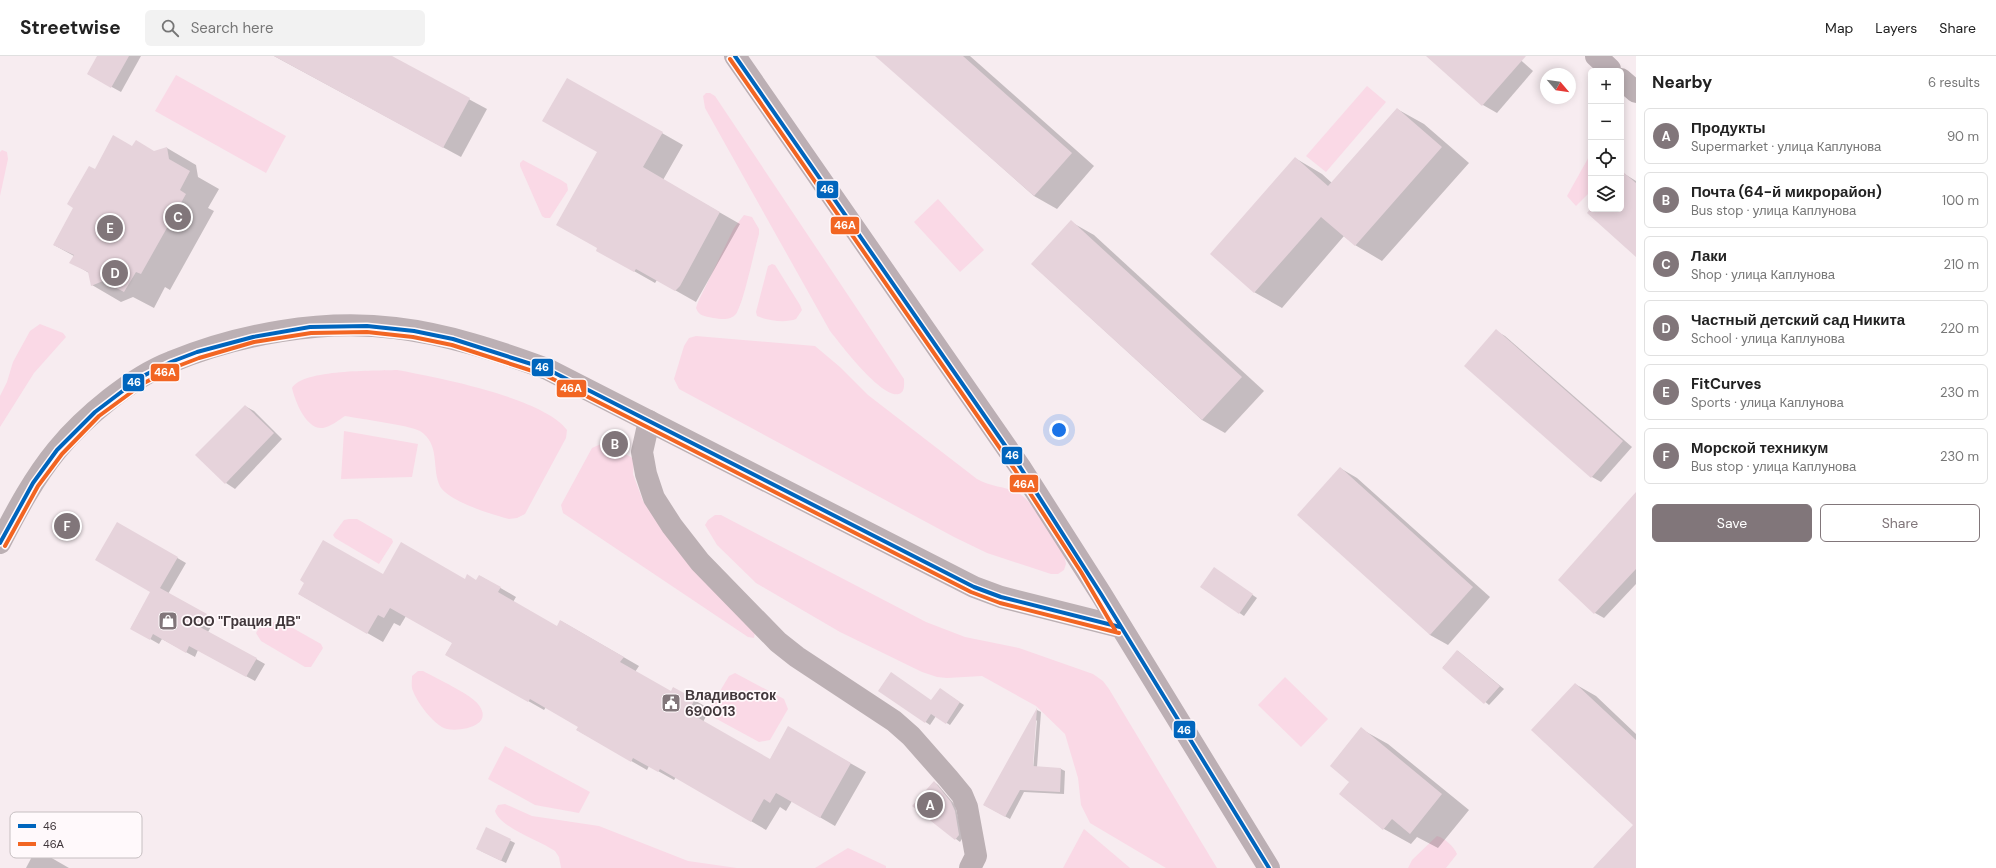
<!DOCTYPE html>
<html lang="en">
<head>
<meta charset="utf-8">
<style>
	:root { --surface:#fff; --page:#f2f2f2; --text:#222; --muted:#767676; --line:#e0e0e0; --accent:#81767a }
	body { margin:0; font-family:"DM Sans",sans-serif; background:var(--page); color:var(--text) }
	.controls { position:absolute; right:12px; top:12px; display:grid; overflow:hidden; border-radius:6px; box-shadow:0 2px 10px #0003 }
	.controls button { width:36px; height:36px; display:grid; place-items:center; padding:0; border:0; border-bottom:1px solid var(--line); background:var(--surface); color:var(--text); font:20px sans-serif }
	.compass { position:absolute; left:1540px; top:12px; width:36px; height:36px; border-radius:50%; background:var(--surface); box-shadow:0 2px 10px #0003; rotate:119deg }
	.you { position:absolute; left:1059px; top:374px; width:14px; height:14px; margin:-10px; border:3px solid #fff; border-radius:50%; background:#1a73e8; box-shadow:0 0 0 6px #1a73e833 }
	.badge { display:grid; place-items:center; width:26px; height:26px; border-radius:50%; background:var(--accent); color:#fff; font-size:13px; font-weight:700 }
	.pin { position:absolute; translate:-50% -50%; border:2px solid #fff; box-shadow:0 1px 4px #0006 }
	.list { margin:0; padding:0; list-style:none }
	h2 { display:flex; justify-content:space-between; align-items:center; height:52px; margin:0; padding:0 16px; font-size:17px }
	h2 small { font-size:13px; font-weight:400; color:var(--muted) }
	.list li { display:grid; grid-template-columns:26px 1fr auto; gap:12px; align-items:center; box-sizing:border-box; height:56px; margin:0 8px 8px; padding:0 8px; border:1px solid var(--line); border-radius:6px }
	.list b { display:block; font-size:15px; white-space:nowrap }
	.list p { margin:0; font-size:13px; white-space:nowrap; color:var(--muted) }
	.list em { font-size:13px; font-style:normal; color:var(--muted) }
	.actions { display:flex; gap:8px; padding:12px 16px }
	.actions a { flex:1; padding:9px 0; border:1px solid var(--accent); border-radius:6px; text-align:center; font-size:14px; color:var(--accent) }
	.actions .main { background:var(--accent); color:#fff }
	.icon { flex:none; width:22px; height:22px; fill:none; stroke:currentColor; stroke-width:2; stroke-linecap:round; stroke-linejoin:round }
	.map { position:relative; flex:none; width:1636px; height:812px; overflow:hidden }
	header { display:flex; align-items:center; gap:24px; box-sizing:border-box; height:56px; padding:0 20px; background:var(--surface); border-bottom:1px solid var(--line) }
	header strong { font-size:19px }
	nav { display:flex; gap:22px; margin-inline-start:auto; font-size:14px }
	.search { width:280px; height:36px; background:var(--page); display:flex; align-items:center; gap:10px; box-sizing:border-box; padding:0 14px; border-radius:6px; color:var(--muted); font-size:15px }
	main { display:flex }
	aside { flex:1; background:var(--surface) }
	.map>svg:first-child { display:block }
	.green { fill:#fad9e6 }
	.shadow { fill:#0003; fill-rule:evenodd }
	.building { fill:#e6d3db }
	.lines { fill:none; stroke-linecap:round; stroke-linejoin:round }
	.minor { stroke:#bcb0b4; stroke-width:22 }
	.tertiary { stroke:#bcb0b4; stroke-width:22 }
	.secondary { stroke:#bcafb4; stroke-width:22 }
	.bus-1-casing { stroke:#fff9fb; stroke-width:7 }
	.bus-2-casing { stroke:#fff9fb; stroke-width:7 }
	.bus-1 { stroke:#0065bd; stroke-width:4 }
	.bus-2 { stroke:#f26522; stroke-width:4 }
	.labels { text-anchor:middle; stroke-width:3.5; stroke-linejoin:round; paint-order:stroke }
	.poi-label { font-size:14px; font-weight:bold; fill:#41373b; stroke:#fff9fb; text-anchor:start }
	.key { fill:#fff9fb; stroke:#c6bfc1; stroke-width:1 }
	.key-label { font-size:11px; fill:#41373b }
	.line-badge { stroke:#fff9fb; stroke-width:1.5 }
	.badge-label { font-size:11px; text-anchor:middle; font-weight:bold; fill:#fff }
</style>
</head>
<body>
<header>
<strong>Streetwise</strong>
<div class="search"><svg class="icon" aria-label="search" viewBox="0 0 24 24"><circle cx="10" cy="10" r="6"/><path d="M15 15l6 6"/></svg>Search here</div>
<nav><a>Map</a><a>Layers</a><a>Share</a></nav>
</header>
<main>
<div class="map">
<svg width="1636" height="812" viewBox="0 0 1636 812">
	<rect width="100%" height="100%" fill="#f7ecf0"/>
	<g class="green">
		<path d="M 176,19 L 286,80 L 266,117 L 155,55 Z"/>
		<path d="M 1367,30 L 1386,46 L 1326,116 L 1306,100 Z"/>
		<path d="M 706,37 L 710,37 L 715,40 L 904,323 C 904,327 905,334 901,337 C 885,348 839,286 830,275 L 705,52 L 703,40 Z"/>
		<path d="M 2,94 L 7,96 L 8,103 L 0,140 L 0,96 Z"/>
		<path d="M 1591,97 L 1591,135 L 1576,150 L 1567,140 Z"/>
		<path d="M 523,104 L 561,124 L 567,128 L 568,134 L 550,162 L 545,162 L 542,160 L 520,110 L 520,107 Z"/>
		<path d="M 938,143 L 984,194 L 960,216 L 914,166 Z"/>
		<path d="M 744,159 L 752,161 L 759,173 L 759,178 C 754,195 744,246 736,258 C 730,265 721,263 713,262 C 704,260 699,260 696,252 L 698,246 L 734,172 Z"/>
		<path d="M 772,208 L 775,209 L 800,249 L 802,254 L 796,263 C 786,267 768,265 757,260 L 756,256 L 768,210 Z"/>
		<path d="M 40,268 L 63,277 L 66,281 L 34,317 L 0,371 L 0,340 L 7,326 L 13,306 L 30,275 Z"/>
		<path d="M 696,280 L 815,290 L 840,311 L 868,339 L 977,423 C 990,431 1005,430 1018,437 C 1032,443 1055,485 1064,499 L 1066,508 L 1064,514 L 1058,518 L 1051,518 L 987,497 L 954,481 L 679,333 L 674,323 L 684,290 L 689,282 Z"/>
		<path d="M 397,314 C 436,321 544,342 567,374 L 566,382 L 525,458 L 517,462 L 509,463 C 493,459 444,444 439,428 C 432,410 440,388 420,375 C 409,369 360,363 345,360 C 339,364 330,371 323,372 C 306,374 295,345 292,332 C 303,313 375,315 397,314 Z"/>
		<path d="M 344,375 L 418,388 L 412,421 L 341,423 Z"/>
		<path d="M 603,387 L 631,401 L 634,405 L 633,418 L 643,445 L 664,475 L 755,576 L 754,582 L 748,581 L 563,457 L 561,449 L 592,392 Z"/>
		<path d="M 715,459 L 721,459 L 926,566 L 965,581 L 1019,592 L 1093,618 L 1103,625 L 1109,633 L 1217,812 L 1166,812 L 1090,767 L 1081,749 L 1078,722 L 1065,678 L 1036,650 L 982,620 L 947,622 L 937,621 L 922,616 L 840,576 L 756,527 L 717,489 L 705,469 L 708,464 Z"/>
		<path d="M 349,463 L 357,463 L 392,483 L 393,486 L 379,508 L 335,482 L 333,479 L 344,464 Z"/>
		<path d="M 269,565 L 291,571 L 321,588 L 323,592 L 311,611 L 305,611 L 261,585 L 256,577 L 261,569 Z"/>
		<path d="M 418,615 L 423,615 C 436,622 470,638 478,648 C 495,669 462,676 447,673 C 434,670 417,646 413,635 C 411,631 412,625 412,620 Z"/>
		<path d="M 735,617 L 784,643 L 788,653 L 770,684 L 759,686 L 713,661 L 710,654 L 711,650 L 729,620 Z"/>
		<path d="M 1285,621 L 1328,663 L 1301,691 L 1258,649 Z"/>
		<path d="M 505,690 L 590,736 L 579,757 L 535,749 L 488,723 Z"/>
		<path d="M 505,748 L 532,760 L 599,770 L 688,805 L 737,812 L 561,812 L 559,801 L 555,795 C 541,785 499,771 495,755 L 498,749 Z"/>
		<path d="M 1084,773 L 1130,812 L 1063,812 Z"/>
		<path d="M 1437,780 C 1445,782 1454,791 1457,798 L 1446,812 L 1408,812 L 1412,804 Z"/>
		<path d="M 848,792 L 886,810 L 886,812 L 815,812 Z"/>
	</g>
	<g class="shadow">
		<path d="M 98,0 L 141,0 L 121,36 L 88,18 Z"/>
		<path d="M 274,0 L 389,0 L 487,53 L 461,101 Z"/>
		<path d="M 877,0 L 970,0 L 1094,110 L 1057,153 L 1034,140 Z"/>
		<path d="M 1427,0 L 1516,0 L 1533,15 L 1497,57 L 1483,49 Z"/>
		<path d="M 567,23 L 683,89 L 663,124 L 740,168 L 696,246 L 657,224 L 655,227 L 618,206 L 598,95 Z"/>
		<path d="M 1397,53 L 1424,68 L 1469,107 L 1382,205 L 1355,189 L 1344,180 L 1282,252 L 1254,236 L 1295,102 L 1322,118 L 1332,127 Z"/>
		<path d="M 133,92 L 154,96 L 167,92 L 196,109 L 198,121 L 219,133 L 208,152 L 214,155 L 170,234 L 165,231 L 154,252 L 133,241 L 121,246 L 92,229 L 89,217 L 71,206 L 74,200 L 54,189 L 95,114 Z"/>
		<path d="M 1623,117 L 1636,125 L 1636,200 L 1621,153 L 1621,119 Z"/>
		<path d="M 1071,166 L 1094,179 L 1264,335 L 1225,377 L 1202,364 L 1032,208 Z"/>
		<path d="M 1496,275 L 1505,280 L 1632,391 L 1601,426 L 1592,421 Z"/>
		<path d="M 245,350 L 254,355 L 282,383 L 235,433 L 226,427 Z"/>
		<path d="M 1340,412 L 1357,422 L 1490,541 L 1448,589 L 1430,579 Z"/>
		<path d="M 1636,438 L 1636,528 L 1604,562 L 1595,557 L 1559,524 Z"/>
		<path d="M 117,467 L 186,507 L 168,538 L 215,564 L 208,576 L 265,608 L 255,625 L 198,594 L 195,601 L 162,583 L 159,588 L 131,572 L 151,536 Z"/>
		<path d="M 1218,515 L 1257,542 L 1244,560 L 1201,531 Z"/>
		<path d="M 383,519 L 476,525 L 480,520 L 516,541 L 513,546 L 557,571 L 561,565 L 639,610 L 635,616 L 671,637 L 673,632 L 710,653 L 703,666 L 770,704 L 788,672 L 866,716 L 835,770 L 792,745 L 786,755 L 780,751 L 766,774 L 676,721 L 674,724 L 649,710 L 647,714 L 577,674 L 579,670 L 546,651 L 544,654 L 446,598 L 453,587 L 406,560 L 400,570 L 394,567 L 383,586 L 299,538 Z"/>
		<path d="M 1458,595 L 1504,633 L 1489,649 L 1443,611 Z"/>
		<path d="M 1575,628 L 1596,640 L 1636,678 L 1636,812 L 1594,812 L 1634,769 Z"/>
		<path d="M 879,634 L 932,645 L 944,636 L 964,649 L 950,669 L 936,660 L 930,669 Z"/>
		<path d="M 1037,654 L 1041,656 L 1037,711 L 1061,713 L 1065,715 L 1064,738 L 1024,736 L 1010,763 L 984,749 ZM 1037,664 L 1033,715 L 1031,715 L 1035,666 Z"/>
		<path d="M 1361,673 L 1388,688 L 1469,754 L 1438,792 L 1417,781 L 1411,788 L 1384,773 L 1351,726 Z"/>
		<path d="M 934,726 L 938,729 L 955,749 L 963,781 L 960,786 L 913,750 Z"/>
		<path d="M 486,773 L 515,787 L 506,807 L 481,795 Z"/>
		<path d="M 36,793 L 69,812 L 26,812 Z"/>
	</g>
	<g class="building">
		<path d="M 97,0 L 129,0 L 111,32 L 87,18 Z"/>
		<path d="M 274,0 L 392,0 L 470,42 L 443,92 Z"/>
		<path d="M 875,0 L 963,0 L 1072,97 L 1034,140 Z"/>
		<path d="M 1426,0 L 1526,0 L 1482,50 Z"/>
		<path d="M 567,22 L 663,76 L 643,111 L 720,156 L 680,230 L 675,235 L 636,213 L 634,216 L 596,195 L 597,192 L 556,169 L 597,96 L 542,65 Z"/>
		<path d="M 1397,52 L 1442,91 L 1355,190 L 1321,161 L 1254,237 L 1210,198 L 1295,101 L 1328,130 Z"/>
		<path d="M 113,79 L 132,90 L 136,84 L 154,95 L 167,91 L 169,103 L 190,115 L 180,134 L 186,138 L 141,218 L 136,216 L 124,236 L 103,225 L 91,230 L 88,216 L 69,207 L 74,199 L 53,189 L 73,152 L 67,148 L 89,110 L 95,113 Z"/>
		<path d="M 1623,116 L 1636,127 L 1636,201 L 1587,157 L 1591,152 L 1621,153 L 1621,118 Z"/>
		<path d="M 1071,164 L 1242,321 L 1202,364 L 1031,208 Z"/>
		<path d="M 1496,273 L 1623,385 L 1591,422 L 1464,310 Z"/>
		<path d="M 245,349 L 274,377 L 225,428 L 195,399 Z"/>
		<path d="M 1340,411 L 1473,531 L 1430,579 L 1297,459 Z"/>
		<path d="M 1636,436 L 1636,513 L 1594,558 L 1558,524 Z"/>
		<path d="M 117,466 L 178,501 L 160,532 L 207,558 L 200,571 L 257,602 L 246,621 L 189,590 L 186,597 L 153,578 L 150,584 L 130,573 L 150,536 L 95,504 Z"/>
		<path d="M 323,484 L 383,518 L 401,486 L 465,523 L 467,518 L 476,524 L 479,519 L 501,531 L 498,536 L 557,570 L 560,564 L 624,601 L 620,606 L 671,635 L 673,631 L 695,643 L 688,656 L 770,703 L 788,670 L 851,707 L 820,762 L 776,737 L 770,747 L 764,743 L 751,766 L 660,713 L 658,716 L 633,702 L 631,706 L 576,674 L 578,671 L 530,643 L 528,646 L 445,599 L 452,587 L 390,552 L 384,562 L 378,559 L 367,578 L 298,538 L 304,527 L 300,524 Z"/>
		<path d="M 1214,511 L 1253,538 L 1239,558 L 1200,531 Z"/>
		<path d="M 1457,594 L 1500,630 L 1484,648 L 1442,612 Z"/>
		<path d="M 891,616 L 931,644 L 940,632 L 960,646 L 946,668 L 931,658 L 925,667 L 878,635 Z"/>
		<path d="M 1575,627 L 1636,684 L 1636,812 L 1593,812 L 1633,769 L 1531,674 Z"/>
		<path d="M 1037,652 L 1033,710 L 1061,712 L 1060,736 L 1020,734 L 1005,761 L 983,749 Z"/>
		<path d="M 1361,671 L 1442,738 L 1410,778 L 1392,763 L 1383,774 L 1339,738 L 1349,726 L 1330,710 Z"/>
		<path d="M 934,725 L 951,746 L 955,755 L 959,779 L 955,784 L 912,750 Z"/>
		<path d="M 486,771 L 511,783 L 501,805 L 476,793 Z"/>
	</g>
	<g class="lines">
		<path class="minor" d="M 649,365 L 642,396 L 646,418 L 654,442 L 672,470 L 700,506 L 778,586 L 797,601 L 894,665 L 911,680 L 948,722 L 962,739 L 967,751 L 976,800 L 970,812"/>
		<g class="tertiary">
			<path d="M 1621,23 L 1636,36"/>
			<path d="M 0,487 C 17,454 34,422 57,394 C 84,361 132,321 171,306 C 239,278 322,263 395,272 C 447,278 498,295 547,313 L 974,531 L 1001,541 L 1120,571"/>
		</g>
		<g class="secondary">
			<path d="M 735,0 L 1020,411 L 1101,538 L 1269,812"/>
			<path d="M 1596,0 L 1610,13"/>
		</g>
		<g class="bus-1-casing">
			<g id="bus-1">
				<path d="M 735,0 L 1020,411 L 1101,538 L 1269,812"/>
				<path d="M 0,487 L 33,427 L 57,394 L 95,356 L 141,321 L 171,306 L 197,296 L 253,281 L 310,271 L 367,270 L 414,275 L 453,283 L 547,313 L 974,531 L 1001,541 L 1120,571"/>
			</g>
		</g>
		<g class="bus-2-casing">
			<g id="bus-2">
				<path d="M 730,3 L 1015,414 L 1081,516 L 1115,574"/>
				<path d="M 5,490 L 38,430 L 62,398 L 99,360 L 144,327 L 173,312 L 199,302 L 254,286 L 311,277 L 367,276 L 413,281 L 452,289 L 545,319 L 971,536 L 1000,547 L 1119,577"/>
			</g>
		</g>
		<use href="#bus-1" class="bus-1"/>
		<use href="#bus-2" class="bus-2"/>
	</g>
	<defs>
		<g id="shop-square" transform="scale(1)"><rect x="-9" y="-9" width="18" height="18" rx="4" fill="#81767a" stroke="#fff9fb"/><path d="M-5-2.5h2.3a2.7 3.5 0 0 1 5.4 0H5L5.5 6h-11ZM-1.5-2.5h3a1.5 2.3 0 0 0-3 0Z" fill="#fff"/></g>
		<g id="civic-square" transform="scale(1)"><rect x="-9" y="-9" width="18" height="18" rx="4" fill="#81767a" stroke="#fff9fb"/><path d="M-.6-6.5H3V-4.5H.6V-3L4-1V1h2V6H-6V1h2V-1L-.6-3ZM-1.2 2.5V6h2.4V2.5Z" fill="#fff"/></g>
	</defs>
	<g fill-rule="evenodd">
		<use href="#shop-square" x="168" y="565"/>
		<use href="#civic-square" x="671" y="647"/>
	</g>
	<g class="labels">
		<g class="poi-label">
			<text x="182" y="570">ООО "Грация ДВ"</text>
			<text x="685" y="644">Владивосток<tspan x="685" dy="16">690013</tspan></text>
		</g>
	</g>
	<rect x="10" y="756" width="132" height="46" rx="6" class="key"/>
	<rect x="18" y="768" width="18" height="4" fill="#0065bd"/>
	<rect x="18" y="786" width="18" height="4" fill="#f26522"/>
	<g class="key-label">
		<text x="43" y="774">46</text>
		<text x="43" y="792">46А</text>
	</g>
	<g class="line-badge">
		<rect x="816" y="124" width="23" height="19" rx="4" fill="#0065bd"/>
		<rect x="830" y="160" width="30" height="19" rx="4" fill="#f26522"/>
		<rect x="531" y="302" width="23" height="19" rx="4" fill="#0065bd"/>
		<rect x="150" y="307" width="30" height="19" rx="4" fill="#f26522"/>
		<rect x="122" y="317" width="23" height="19" rx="4" fill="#0065bd"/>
		<rect x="556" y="323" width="31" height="19" rx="4" fill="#f26522"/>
		<rect x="1001" y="390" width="22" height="19" rx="4" fill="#0065bd"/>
		<rect x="1009" y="418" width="30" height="19" rx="4" fill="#f26522"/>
		<rect x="1173" y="664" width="23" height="19" rx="4" fill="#0065bd"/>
	</g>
	<g class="badge-label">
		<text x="827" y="137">46</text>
		<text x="845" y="173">46А</text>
		<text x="542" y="315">46</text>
		<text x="165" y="320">46А</text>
		<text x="134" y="330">46</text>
		<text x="571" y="336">46А</text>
		<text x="1012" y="403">46</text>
		<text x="1024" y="432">46А</text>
		<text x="1184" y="678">46</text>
	</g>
</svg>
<div class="controls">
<button>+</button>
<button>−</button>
<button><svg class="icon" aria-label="locate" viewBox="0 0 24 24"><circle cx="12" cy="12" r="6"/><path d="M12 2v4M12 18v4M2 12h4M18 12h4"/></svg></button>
<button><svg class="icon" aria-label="layers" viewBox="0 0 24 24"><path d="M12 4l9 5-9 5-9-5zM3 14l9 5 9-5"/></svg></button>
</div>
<svg class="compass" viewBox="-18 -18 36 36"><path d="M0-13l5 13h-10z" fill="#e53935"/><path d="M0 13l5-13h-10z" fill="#767676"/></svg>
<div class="you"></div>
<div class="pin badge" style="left:930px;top:749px">A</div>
<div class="pin badge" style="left:615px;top:388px">B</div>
<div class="pin badge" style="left:178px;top:161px">C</div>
<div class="pin badge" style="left:115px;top:217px">D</div>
<div class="pin badge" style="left:110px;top:172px">E</div>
<div class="pin badge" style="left:67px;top:470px">F</div>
</div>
<aside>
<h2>Nearby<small>6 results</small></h2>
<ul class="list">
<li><span class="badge">A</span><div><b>Продукты</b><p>Supermarket · улица Каплунова</p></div><em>90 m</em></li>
<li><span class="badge">B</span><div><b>Почта (64-й микрорайон)</b><p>Bus stop · улица Каплунова</p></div><em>100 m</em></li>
<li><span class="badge">C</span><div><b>Лаки</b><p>Shop · улица Каплунова</p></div><em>210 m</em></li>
<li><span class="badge">D</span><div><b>Частный детский сад Никита</b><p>School · улица Каплунова</p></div><em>220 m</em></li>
<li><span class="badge">E</span><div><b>FitCurves</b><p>Sports · улица Каплунова</p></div><em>230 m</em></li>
<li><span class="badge">F</span><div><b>Морской техникум</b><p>Bus stop · улица Каплунова</p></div><em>230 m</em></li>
</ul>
<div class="actions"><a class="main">Save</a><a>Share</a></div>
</aside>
</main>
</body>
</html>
